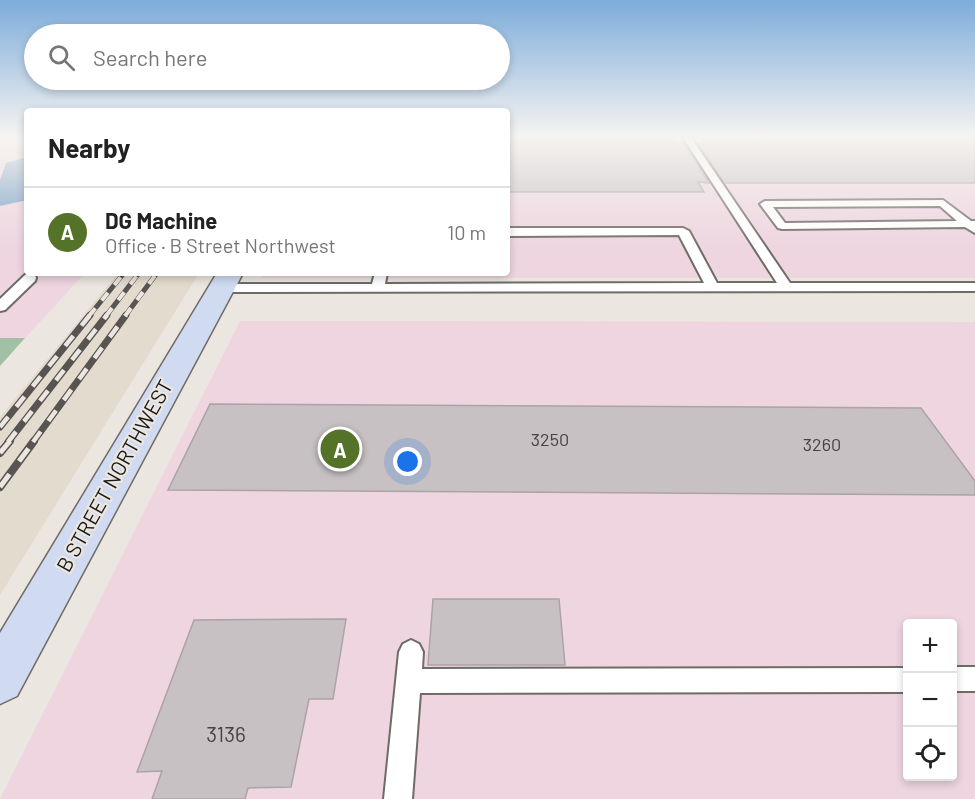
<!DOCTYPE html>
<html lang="en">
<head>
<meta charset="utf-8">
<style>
	:root { --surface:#fff; --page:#f6f6f6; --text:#222; --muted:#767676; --line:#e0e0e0; --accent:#547329 }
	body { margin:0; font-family:Barlow,sans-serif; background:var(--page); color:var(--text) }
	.controls { position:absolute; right:18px; bottom:18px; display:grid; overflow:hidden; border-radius:6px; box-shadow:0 3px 9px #0003 }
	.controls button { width:54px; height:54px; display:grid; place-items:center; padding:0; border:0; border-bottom:2px solid var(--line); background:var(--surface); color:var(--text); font:30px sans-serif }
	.you { position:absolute; left:408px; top:462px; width:21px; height:21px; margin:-15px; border:4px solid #fff; border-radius:50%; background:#1a73e8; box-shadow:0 0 0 9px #1a73e833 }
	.badge { display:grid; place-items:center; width:39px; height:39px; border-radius:50%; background:var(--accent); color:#fff; font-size:20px; font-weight:700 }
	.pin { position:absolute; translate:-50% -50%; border:3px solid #fff; box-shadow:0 2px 6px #0006 }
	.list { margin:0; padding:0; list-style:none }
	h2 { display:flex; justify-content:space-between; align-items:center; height:78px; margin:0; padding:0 24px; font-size:26px }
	h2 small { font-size:20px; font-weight:400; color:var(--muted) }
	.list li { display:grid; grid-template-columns:39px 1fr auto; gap:18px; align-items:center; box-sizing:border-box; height:90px; padding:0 24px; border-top:2px solid var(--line) }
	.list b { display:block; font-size:22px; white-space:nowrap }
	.list p { margin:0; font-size:20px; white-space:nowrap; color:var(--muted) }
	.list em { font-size:20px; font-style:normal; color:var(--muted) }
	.icon { flex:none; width:33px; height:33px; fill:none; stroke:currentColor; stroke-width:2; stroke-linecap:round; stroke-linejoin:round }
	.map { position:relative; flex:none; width:975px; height:799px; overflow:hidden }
	.search { position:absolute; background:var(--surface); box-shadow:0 3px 9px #0003; left:24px; top:24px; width:486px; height:66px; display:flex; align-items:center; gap:15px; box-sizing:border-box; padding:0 21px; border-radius:33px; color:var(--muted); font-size:22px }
	.panel { position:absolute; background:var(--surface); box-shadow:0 3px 9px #0003; left:24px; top:108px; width:486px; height:168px; border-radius:6px }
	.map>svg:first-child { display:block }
	.built { fill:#e4dbcf }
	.industrial { fill:#eed5e0; fill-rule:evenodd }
	.green { fill:#a2c0a3 }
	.water { fill:#7ca1c6 }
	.building { fill:#c8c1c3; stroke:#aba3a6; stroke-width:1.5 }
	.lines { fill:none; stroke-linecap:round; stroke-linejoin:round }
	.lane-casing { stroke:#6f6b66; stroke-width:4 }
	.secondary-casing { stroke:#6f6b66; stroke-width:3 }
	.lane { fill:#fff; fill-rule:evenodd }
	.secondary { fill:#d0daf1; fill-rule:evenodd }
	.rail-far2-casing { stroke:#575451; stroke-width:5 }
	.rail-far1-casing { stroke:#575451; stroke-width:7 }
	.rail-casing { stroke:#575451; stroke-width:8 }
	.rail-far2 { stroke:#ebe6e0; stroke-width:4; stroke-dasharray:10; stroke-linecap:butt }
	.rail-far1 { stroke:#ebe6e0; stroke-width:4.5; stroke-dasharray:13; stroke-linecap:butt }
	.rail { stroke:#ebe6e0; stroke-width:5; stroke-dasharray:16; stroke-linecap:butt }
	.labels { text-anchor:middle; stroke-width:4.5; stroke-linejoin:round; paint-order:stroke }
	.number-label { font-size:18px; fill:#464241 }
	.street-label { font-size:21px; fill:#1a1816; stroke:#ebe6e0 }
	.near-number-label { font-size:21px; fill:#464241 }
</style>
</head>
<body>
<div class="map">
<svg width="975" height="799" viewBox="0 0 975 799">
	<rect width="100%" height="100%" fill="#ebe6e0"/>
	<path class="built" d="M 118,273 L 199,273 L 0,595 L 0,417 Z"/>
	<g class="industrial">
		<path d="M 0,136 L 27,136 L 27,273 L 85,273 L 25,338 L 0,338 Z"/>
		<path d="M 672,136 L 975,136 L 975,278 L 261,278 L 264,273 L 507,273 L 507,142 L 675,142 Z"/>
		<path d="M 240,321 L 975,322 L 975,799 L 0,799 ZM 908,624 L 952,624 L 952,776 L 908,776 Z"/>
	</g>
	<g class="green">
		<path d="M 507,136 L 672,136 L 676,142 L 507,142 Z"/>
		<path d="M 0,338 L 25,338 L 0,366 Z"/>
	</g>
	<path class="water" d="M 27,157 L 27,200 L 0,206 L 0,180 L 6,163 Z"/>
	<g class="building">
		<path d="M 700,136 L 975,136 L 975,183 L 724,183 L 698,143 L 704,143 Z"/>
		<path d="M 507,143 L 684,143 L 709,183 L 698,182 L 704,192 L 507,192 Z"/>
		<path d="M 210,404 L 921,408 L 975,481 L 975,495 L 168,490 Z"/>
		<path d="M 433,599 L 559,599 L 565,665 L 428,665 Z"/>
		<path d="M 346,619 L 333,699 L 309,699 L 291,787 L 248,788 L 245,799 L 152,799 L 162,771 L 137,772 L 194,620 Z"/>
	</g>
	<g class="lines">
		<g class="lane-casing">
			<g id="lane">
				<path d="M 682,136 L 690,136 L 790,283 L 975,283 L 975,291 L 221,292 L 214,288 L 221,284 L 372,284 L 375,273 L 387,273 L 385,284 L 704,283 L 679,235 L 507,236 L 507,228 L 683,228 L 689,231 L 717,283 L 777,283 Z"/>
				<path d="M 943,200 L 971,221 L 975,221 L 975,233 L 965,227 L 782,229 L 778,228 L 760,204 L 765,201 ZM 940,206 L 957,221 L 785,223 L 773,207 Z"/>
				<path d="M 30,274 L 35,275 L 36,278 L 35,281 L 5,310 L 0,311 L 0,299 L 25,275 Z"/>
				<path d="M 411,640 L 419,644 L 423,652 L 422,669 L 908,668 L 908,692 L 420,693 L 412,799 L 384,799 L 399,652 L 403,644 Z"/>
				<rect x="952" y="667" width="23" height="24"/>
			</g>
		</g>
		<g class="secondary-casing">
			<path id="secondary" d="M 217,273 L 243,273 L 17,696 L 0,704 L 0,633 Z"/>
		</g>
		<use href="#lane" class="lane"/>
		<use href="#secondary" class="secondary"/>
		<g class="rail-far2-casing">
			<g id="rail-far2">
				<path d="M 89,316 L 124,273"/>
				<path d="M 106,316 L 139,273"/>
				<path d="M 125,316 L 157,273"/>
			</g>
		</g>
		<g class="rail-far1-casing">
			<g id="rail-far1">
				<path d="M 0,427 L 90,315"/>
				<path d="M 8,442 L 107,315"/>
				<path d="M 33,442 L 126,315"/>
			</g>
		</g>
		<g class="rail-casing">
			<g id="rail">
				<path d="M 0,453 L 10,441"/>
				<path d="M 0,487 L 34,441"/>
			</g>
		</g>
		<use href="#rail-far2" class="rail-far2"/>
		<use href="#rail-far1" class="rail-far1"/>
		<use href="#rail" class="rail"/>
	</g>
	<linearGradient id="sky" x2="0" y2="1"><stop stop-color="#7dacda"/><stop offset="0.55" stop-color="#f6f4f1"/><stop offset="1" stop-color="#f6f4f1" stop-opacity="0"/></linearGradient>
	<rect width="975" height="248" fill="url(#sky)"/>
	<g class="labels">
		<g class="number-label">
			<text x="550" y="446">3250</text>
			<text x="822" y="451">3260</text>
		</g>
		<g class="street-label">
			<text transform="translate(115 476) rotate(-61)" y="7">B STREET NORTHWEST</text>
		</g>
		<g class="near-number-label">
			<text x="226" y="742">3136</text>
		</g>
	</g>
</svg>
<div class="controls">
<button>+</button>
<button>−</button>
<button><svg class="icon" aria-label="locate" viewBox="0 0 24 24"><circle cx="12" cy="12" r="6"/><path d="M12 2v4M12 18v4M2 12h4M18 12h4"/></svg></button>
</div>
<div class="you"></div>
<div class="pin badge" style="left:340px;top:449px">A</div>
<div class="search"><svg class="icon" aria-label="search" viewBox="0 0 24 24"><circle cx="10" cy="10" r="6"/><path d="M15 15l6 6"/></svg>Search here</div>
<section class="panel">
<h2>Nearby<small></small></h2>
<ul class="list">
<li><span class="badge">A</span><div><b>DG Machine</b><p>Office · B Street Northwest</p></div><em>10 m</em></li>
</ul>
</section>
</div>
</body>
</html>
